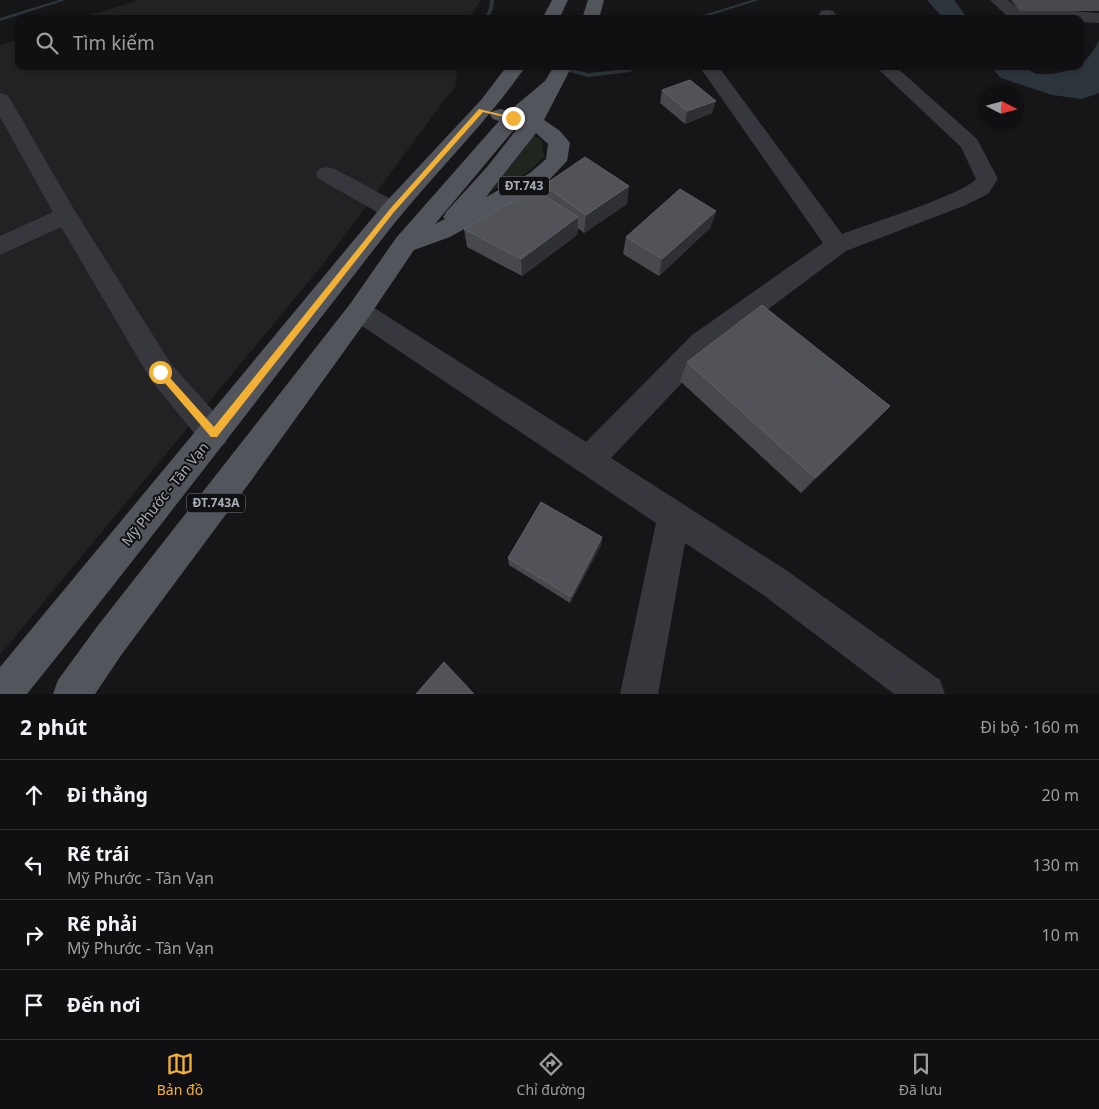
<!DOCTYPE html>
<html lang="vi">
<head>
<meta charset="utf-8">
<style>
	:root { --surface:#101012; --page:#1e1e20; --text:#f1f3f6; --muted:#9c9d9f; --line:#303032; --accent:#f2b134 }
	body { margin:0; font-family:"Noto Sans",sans-serif; background:var(--page); color:var(--text) }
	.compass { position:absolute; left:979px; top:85px; width:45px; height:45px; border-radius:50%; background:var(--surface); box-shadow:0 1px 4px #0004; rotate:96deg }
	.stop { position:absolute; width:15px; height:15px; margin:-11px; border:4px solid #f2b134; border-radius:50%; background:#fff }
	.stop.end { background:#f2b134; border-color:#fff; box-shadow:0 1px 5px #0008 }
	.list { margin:0; padding:0; list-style:none }
	h2 { display:flex; justify-content:space-between; align-items:center; height:65px; margin:0; padding:0 20px; font-size:21px }
	h2 small { font-size:16px; font-weight:400; color:var(--muted) }
	.list li { display:grid; grid-template-columns:32px 1fr auto; gap:15px; align-items:center; box-sizing:border-box; height:70px; padding:0 20px; border-top:1px solid var(--line) }
	.list b { display:block; font-size:19px; white-space:nowrap }
	.list p { margin:0; font-size:16px; white-space:nowrap; color:var(--muted) }
	.list em { font-size:16px; font-style:normal; color:var(--muted) }
	.icon { flex:none; width:28px; height:28px; fill:none; stroke:currentColor; stroke-width:2; stroke-linecap:round; stroke-linejoin:round }
	.map { position:relative; flex:none; width:1099px; height:694px; overflow:hidden }
	.search { position:absolute; background:var(--surface); box-shadow:0 1px 4px #0004; left:15px; right:15px; top:15px; height:55px; display:flex; align-items:center; gap:12px; box-sizing:border-box; padding:0 18px; border-radius:10px; color:var(--muted); font-size:19px }
	.sheet { height:345px; background:var(--surface) }
	nav { display:flex; justify-content:space-around; align-items:center; box-sizing:border-box; height:70px; border-top:1px solid var(--line); background:var(--surface); font-size:14px; color:var(--muted) }
	nav a { display:grid; justify-items:center; gap:2px }
	nav .on { color:var(--accent) }
	.map>svg:first-child { display:block }
	.built { fill:#222225 }
	.green { fill:#1e261f }
	.water { fill:#2c353c }
	.lines { fill:none; stroke-linecap:round; stroke-linejoin:round }
	.stream { fill:#2c353c; fill-rule:evenodd }
	.minor { fill:#37383d; fill-rule:evenodd }
	.major { fill:#53555c; fill-rule:evenodd }
	.wall { fill:#47494d }
	.shaded-wall { fill:#2f3033 }
	.building { fill:#525359; stroke:#5f6168 }
	.route { fill:#f2b134 }
	.labels { text-anchor:middle; stroke-width:4; stroke-linejoin:round; paint-order:stroke }
	.shield { fill:#111113; stroke:#7b7e86; stroke-width:1 }
	.shield-label { font-size:12px; font-weight:bold; fill:#a8adb8 }
	.street-label { font-size:14px; fill:#a8adb8; stroke:#111113 }
</style>
</head>
<body>
<div class="map">
<svg width="1099" height="694" viewBox="0 0 1099 694">
	<rect width="100%" height="100%" fill="#161618"/>
	<g class="built">
		<path d="M 139,0 L 481,0 L 469,19 L 77,19 Z"/>
		<path d="M 19,39 L 19,66 L 454,66 L 457,72 L 455,88 L 446,98 L 324,263 L 0,655 L 0,45 Z"/>
	</g>
	<path class="green" d="M 534,135 L 542,141 L 544,157 C 528,173 515,184 493,189 Z"/>
	<g class="water">
		<path d="M 927,0 L 954,0 L 968,19 L 944,19 Z"/>
		<path d="M 1099,40 L 1099,93 L 1082,99 L 1052,95 L 1001,78 L 990,66 C 1000,66 1011,65 1022,66 C 1028,67 1032,74 1039,74 C 1065,76 1089,65 1099,40 Z"/>
	</g>
	<g class="lines">
		<g class="stream">
			<path d="M 59,0 L 66,0 L 0,21 L 0,18 Z"/>
			<path d="M 490,0 L 494,0 L 493,9 L 488,19 L 484,19 L 489,9 Z"/>
			<path d="M 752,0 L 759,0 L 698,19 L 690,19 Z"/>
			<path d="M 548,66 L 557,66 L 588,73 L 628,69 L 629,66 L 634,66 L 632,71 L 630,72 L 588,77 Z"/>
		</g>
		<g class="minor">
			<path d="M 990,0 L 1008,0 L 1017,7 L 1099,13 L 1099,23 L 1080,22 L 1080,19 L 1013,17 L 1007,16 Z"/>
			<path d="M 827,10 L 833,11 L 839,19 L 821,19 L 819,15 L 821,11 Z"/>
			<path d="M 699,66 L 718,66 L 842,234 C 866,225 964,194 976,179 L 961,147 L 875,66 L 895,66 L 977,139 L 998,179 L 988,194 L 966,205 L 846,251 L 712,351 L 611,458 L 786,570 L 940,680 L 945,694 L 894,694 L 762,594 L 685,543 L 658,694 L 620,694 L 656,523 L 350,318 L 346,311 L 350,304 L 359,301 L 368,304 L 586,442 L 692,335 L 823,243 Z"/>
			<path d="M 0,93 L 7,95 L 10,99 L 75,211 L 171,364 L 225,424 L 229,434 L 225,444 L 214,448 L 203,444 L 151,380 L 61,227 L 0,255 L 0,236 L 53,212 L 0,117 Z"/>
			<path d="M 327,167 L 335,169 L 400,204 L 404,210 L 400,216 L 392,218 L 384,216 L 319,179 L 316,174 L 319,169 Z"/>
		</g>
		<g class="major">
			<path d="M 552,0 L 568,0 L 559,19 L 542,19 Z"/>
			<path d="M 588,0 L 604,0 L 599,19 L 582,19 Z"/>
			<path d="M 507,66 L 526,66 C 485,125 433,174 389,230 C 268,385 150,541 27,694 L 0,694 L 0,667 L 383,205 L 481,100 Z"/>
			<path d="M 554,66 L 572,66 L 544,120 L 560,131 L 570,143 L 567,161 L 546,183 L 450,237 L 414,250 L 368,318 L 253,478 L 122,654 L 95,694 L 53,694 L 58,680 L 96,628 L 350,304 L 396,238 L 499,121 L 493,119 L 490,115 L 493,111 L 500,109 L 509,111 L 545,81 ZM 518,125 L 520,125 L 487,167 L 447,211 L 443,217 L 445,219 L 435,224 ZM 536,133 L 548,144 L 546,159 L 530,173 L 486,197 Z"/>
		</g>
	</g>
	<g class="wall">
		<path d="M 1011,0 L 1099,0 L 1099,11 L 1020,11 Z"/>
		<path d="M 662,90 L 712,113 L 685,124 L 660,103 Z"/>
		<path d="M 544,185 L 627,204 L 584,233 L 578,228 L 577,235 L 522,276 L 467,247 L 464,229 L 544,196 Z"/>
		<path d="M 716,211 L 710,228 L 659,276 L 623,254 L 626,237 Z"/>
		<path d="M 687,362 L 873,424 L 801,493 L 680,381 Z"/>
		<path d="M 602,537 L 601,545 L 570,603 L 509,565 L 508,558 Z"/>
	</g>
	<g class="shaded-wall">
		<path d="M 716,101 L 712,113 L 685,124 L 687,111 Z"/>
		<path d="M 629,186 L 627,204 L 584,233 L 586,215 Z"/>
		<path d="M 716,211 L 710,228 L 659,276 L 662,259 Z"/>
		<path d="M 578,217 L 577,235 L 522,276 L 521,259 Z"/>
		<path d="M 890,406 L 873,424 L 801,493 L 815,478 Z"/>
		<path d="M 602,537 L 601,545 L 570,603 L 571,597 Z"/>
	</g>
	<g class="building">
		<path d="M 690,80 L 716,101 L 687,111 L 662,90 Z"/>
		<path d="M 585,157 L 629,186 L 586,215 L 544,185 Z"/>
		<path d="M 534,189 L 578,217 L 521,259 L 464,229 Z"/>
		<path d="M 680,189 L 716,211 L 662,259 L 626,237 Z"/>
		<path d="M 762,305 L 890,406 L 815,478 L 687,362 Z"/>
		<path d="M 541,502 L 602,537 L 571,597 L 508,558 Z"/>
		<path d="M 444,662 L 474,694 L 416,694 Z"/>
	</g>
	<path class="route" d="M 479,109 L 516,118 L 513,119 L 483,112 L 394,212 L 217,437 L 211,437 L 158,375 L 158,370 L 163,370 L 214,427 L 390,209 Z"/>
	<g class="labels">
		<g class="shield">
			<rect x="499" y="176.5" width="50" height="19" rx="4"/>
			<rect x="187" y="493.5" width="58" height="19" rx="4"/>
		</g>
		<g class="shield-label">
			<text x="524" y="190">ĐT.743</text>
			<text x="216" y="507">ĐT.743A</text>
		</g>
		<g class="street-label">
			<text transform="translate(165 494) rotate(-51)" y="5">Mỹ Phước - Tân Vạn</text>
		</g>
	</g>
</svg>
<svg class="compass" viewBox="-18 -18 36 36"><path d="M0-13l5 13h-10z" fill="#e53935"/><path d="M0 13l5-13h-10z" fill="#9c9d9f"/></svg>
<div class="stop" style="left:160px;top:372px"></div>
<div class="stop end" style="left:513px;top:118px"></div>
<div class="search"><svg class="icon" aria-label="search" viewBox="0 0 24 24"><circle cx="10" cy="10" r="6"/><path d="M15 15l6 6"/></svg>Tìm kiếm</div>
</div>
<section class="sheet">
<h2>2 phút<small>Đi bộ · 160 m</small></h2>
<ul class="list">
<li><svg class="icon" aria-label="ahead" viewBox="0 0 24 24"><path d="M12 20V5M6 11l6-6 6 6"/></svg><div><b>Đi thẳng</b></div><em>20 m</em></li>
<li><svg class="icon" aria-label="left" viewBox="0 0 24 24"><path d="M17 20v-9H6M10 6l-5 5 5 5"/></svg><div><b>Rẽ trái</b><p>Mỹ Phước - Tân Vạn</p></div><em>130 m</em></li>
<li><svg class="icon" aria-label="right" viewBox="0 0 24 24"><path d="M7 20v-9h11M14 6l5 5-5 5"/></svg><div><b>Rẽ phải</b><p>Mỹ Phước - Tân Vạn</p></div><em>10 m</em></li>
<li><svg class="icon" aria-label="arrive" viewBox="0 0 24 24"><path d="M6 21V4h12l-3 4 3 4H6"/></svg><div><b>Đến nơi</b></div></li>
</ul>
</section>
<nav>
<a class="on"><svg class="icon" aria-label="map" viewBox="0 0 24 24"><path d="M3 6l6-2 6 2 6-2v14l-6 2-6-2-6 2zM9 4v14M15 6v14"/></svg>Bản đồ</a>
<a><svg class="icon" aria-label="directions" viewBox="0 0 24 24"><path d="M12 3l9 9-9 9-9-9zM9 14v-3h6M13 9l2 2-2 2"/></svg>Chỉ đường</a>
<a><svg class="icon" aria-label="saved" viewBox="0 0 24 24"><path d="M7 4h10v16l-5-4-5 4z"/></svg>Đã lưu</a>
</nav>
</body>
</html>
